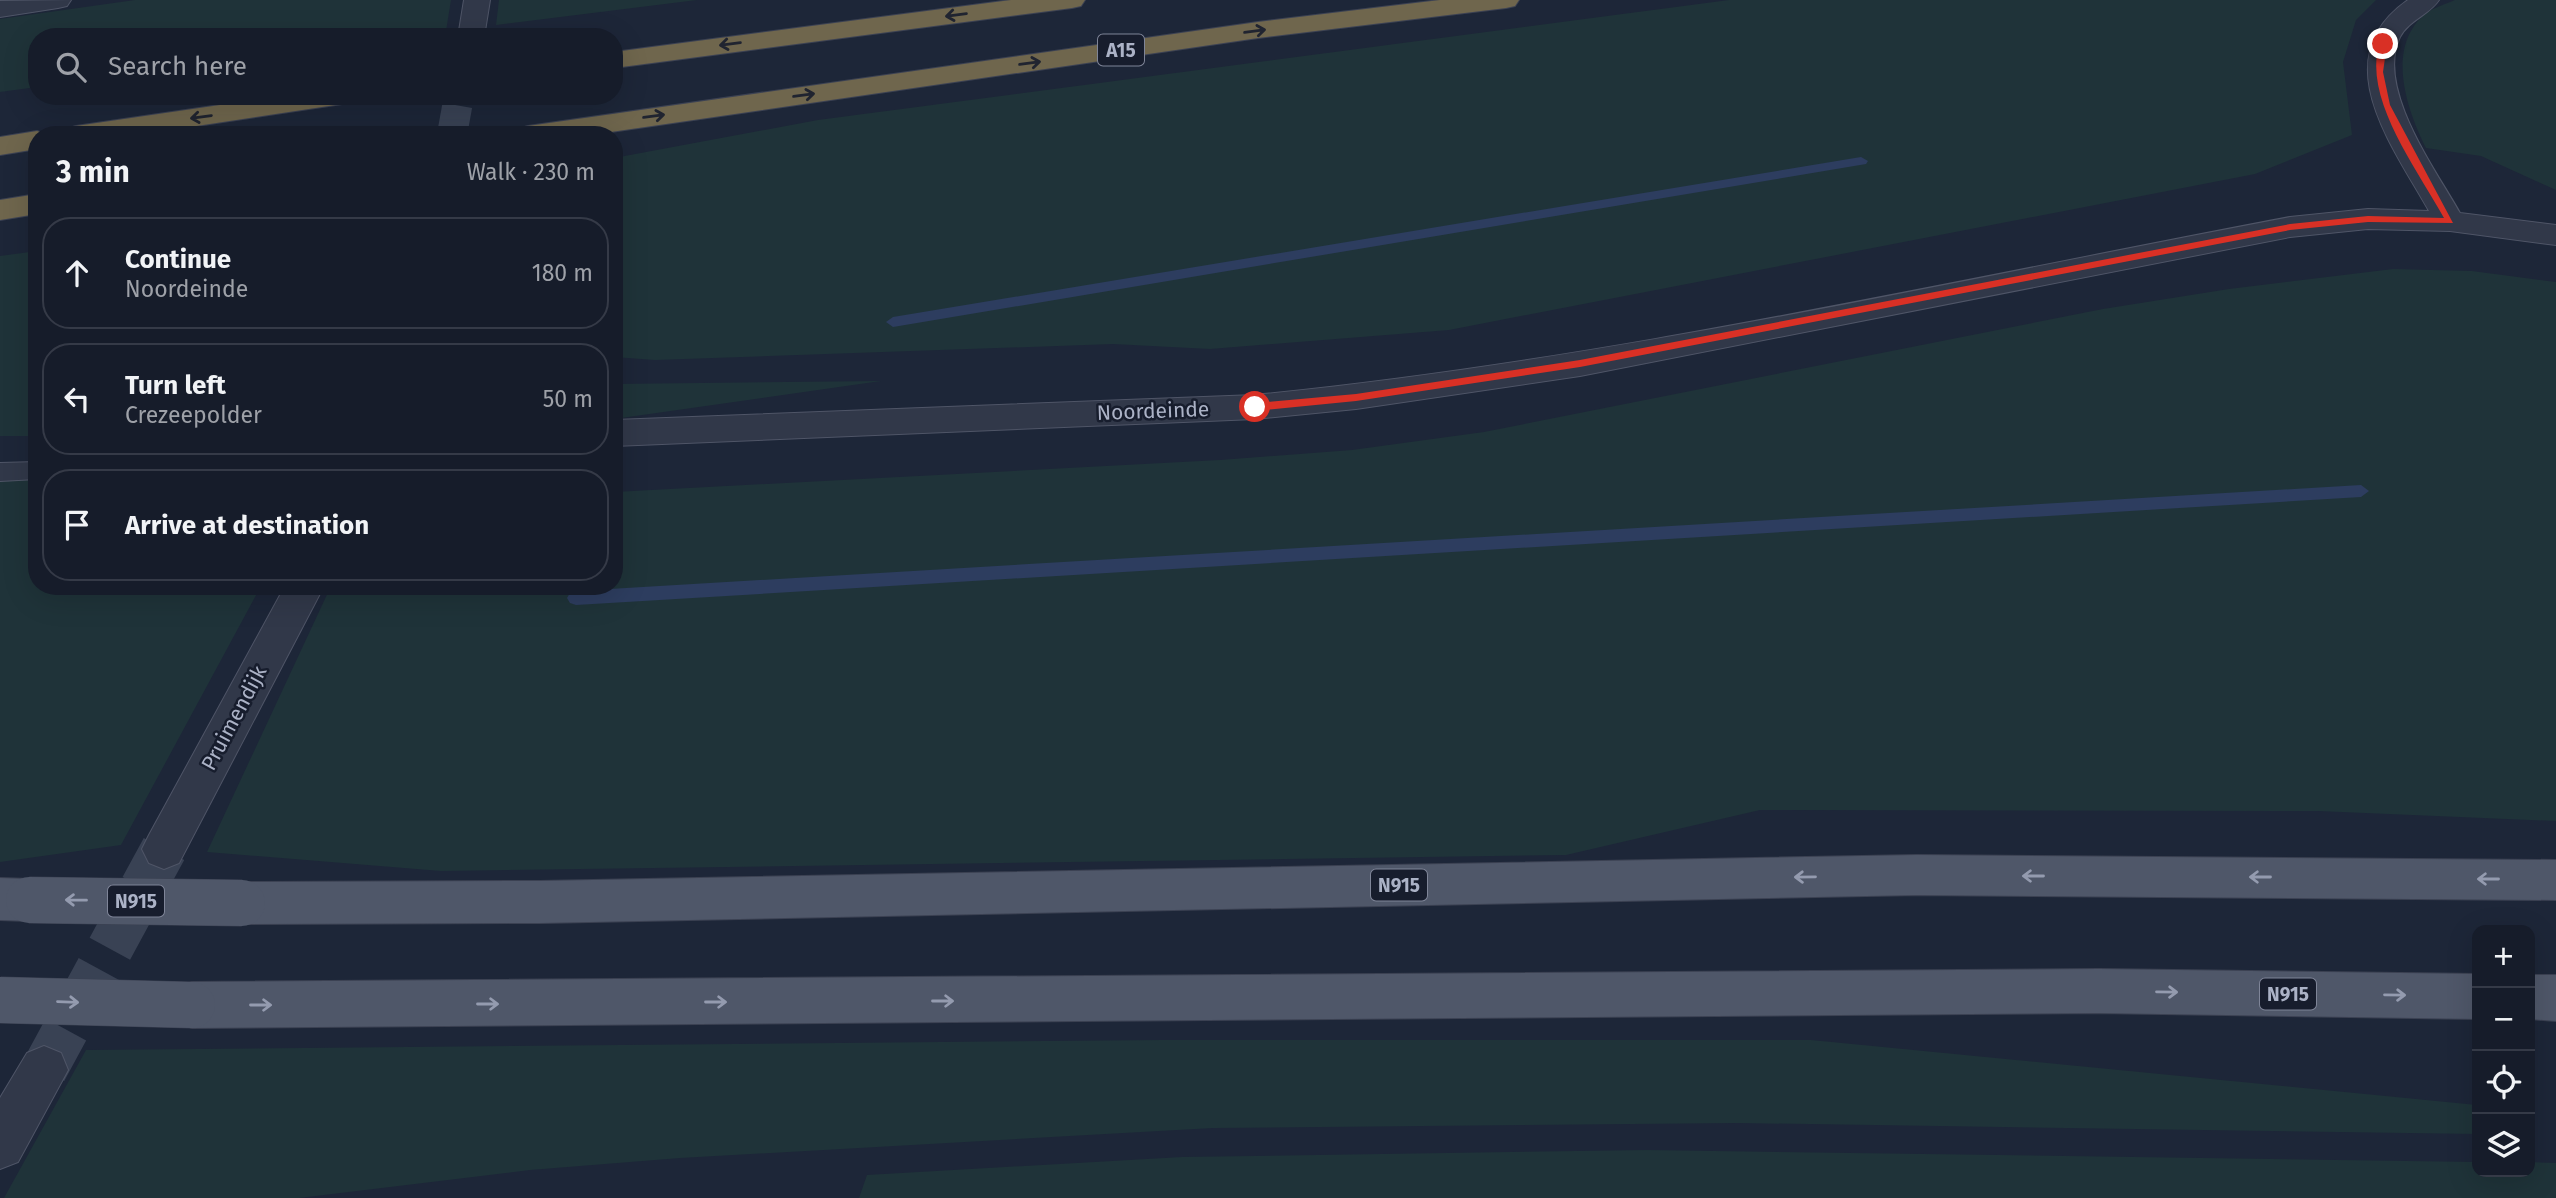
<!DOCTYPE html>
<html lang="en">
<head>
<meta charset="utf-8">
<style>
	:root { --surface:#161c2a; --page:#1f2532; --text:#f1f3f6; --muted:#9ea1a8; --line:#353a47 }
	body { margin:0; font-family:"Fira Sans",sans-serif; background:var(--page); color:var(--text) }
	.controls { position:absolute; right:21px; bottom:21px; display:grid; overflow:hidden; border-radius:14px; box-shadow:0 7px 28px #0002 }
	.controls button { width:63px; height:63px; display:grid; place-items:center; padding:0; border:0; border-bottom:2px solid var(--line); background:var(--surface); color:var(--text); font:35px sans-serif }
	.stop { position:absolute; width:21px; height:21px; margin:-16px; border:5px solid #d93025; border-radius:50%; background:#fff }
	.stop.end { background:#d93025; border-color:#fff; box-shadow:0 2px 7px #0008 }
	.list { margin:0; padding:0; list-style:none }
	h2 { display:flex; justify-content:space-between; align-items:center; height:91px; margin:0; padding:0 28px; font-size:30px }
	h2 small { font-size:23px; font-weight:400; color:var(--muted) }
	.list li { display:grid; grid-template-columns:46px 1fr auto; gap:21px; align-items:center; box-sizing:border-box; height:112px; margin:0 14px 14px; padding:0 14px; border:2px solid var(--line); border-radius:28px }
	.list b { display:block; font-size:26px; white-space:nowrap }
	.list p { margin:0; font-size:23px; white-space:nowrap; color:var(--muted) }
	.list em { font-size:23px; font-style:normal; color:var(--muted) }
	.icon { flex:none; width:38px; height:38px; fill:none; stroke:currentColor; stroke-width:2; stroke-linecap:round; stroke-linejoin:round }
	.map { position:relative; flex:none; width:2556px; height:1198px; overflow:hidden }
	.search { position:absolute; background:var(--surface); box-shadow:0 7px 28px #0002; left:28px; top:28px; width:595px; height:77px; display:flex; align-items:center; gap:18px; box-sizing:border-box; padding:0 24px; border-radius:28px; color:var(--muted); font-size:26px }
	.panel { position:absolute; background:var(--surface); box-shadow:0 7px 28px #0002; left:28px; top:126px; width:595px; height:469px; border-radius:28px }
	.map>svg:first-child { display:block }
	.green { fill:#1f3339 }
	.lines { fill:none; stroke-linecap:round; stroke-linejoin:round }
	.stream { fill:#2d3d5f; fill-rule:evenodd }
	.minor-tunnel-far1 { stroke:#394254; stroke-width:30; stroke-dasharray:30 15; stroke-linecap:butt }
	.minor-tunnel { stroke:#394254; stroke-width:46; stroke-dasharray:46 23; stroke-linecap:butt }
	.service-casing { stroke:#4f5567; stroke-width:2 }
	.minor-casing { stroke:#4f5567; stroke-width:2 }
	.primary-casing { stroke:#3b4152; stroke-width:2 }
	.motorway-casing { stroke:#3c4253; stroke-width:2 }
	.service { fill:#313849; fill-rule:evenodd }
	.minor { fill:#313849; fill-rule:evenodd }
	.primary { fill:#4f5769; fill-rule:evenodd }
	.motorway { fill:#6f664d; fill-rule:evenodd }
	.primary-bridge-casing { stroke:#3b4152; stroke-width:47; stroke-linecap:butt }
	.primary-bridge { stroke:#4f5769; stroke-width:46 }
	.oneway { stroke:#202430 }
	.oneway2 { stroke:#949baf }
	.route { fill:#d93025 }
	.labels { text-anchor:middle; stroke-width:5; stroke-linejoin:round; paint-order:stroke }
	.shield { fill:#171d2d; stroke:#7f8598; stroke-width:2 }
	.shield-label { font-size:19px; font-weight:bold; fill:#abb2c6 }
	.street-label { font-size:21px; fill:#abb2c6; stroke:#171d2d }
</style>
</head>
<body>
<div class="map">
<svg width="2556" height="1198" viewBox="0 0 2556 1198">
	<rect width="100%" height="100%" fill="#1d2638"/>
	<g class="green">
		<path d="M 135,0 L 451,0 L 446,31 L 402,37 L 37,37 L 37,87 L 0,92 L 0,19 Z"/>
		<path d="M 499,0 L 697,0 L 496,25 Z"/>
		<path d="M 1729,0 L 2376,0 L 2356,20 L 2343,62 L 2352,135 L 2255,174 L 1449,330 L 1210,349 L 1113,344 L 655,360 L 614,357 L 614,158 L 818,120 Z"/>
		<path d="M 2455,0 L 2556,0 L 2556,190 L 2481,156 L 2426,148 C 2407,110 2385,48 2425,14 C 2433,8 2446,4 2455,0 Z"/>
		<path d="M 37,251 L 37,436 L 0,436 L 0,256 Z"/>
		<path d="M 2393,269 L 2472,271 L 2556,282 L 2556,821 L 2318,811 L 1760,810 L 1566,855 L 441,871 L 207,852 L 331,586 L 614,586 L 614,492 L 1220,460 L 1352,450 L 1484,432 L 2103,309 L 2229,289 Z"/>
		<path d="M 881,381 L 614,419 L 614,384 Z"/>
		<path d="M 37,477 L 37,586 L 261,586 L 121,845 L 0,862 L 0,478 Z"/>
		<path d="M 1163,1040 L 1811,1040 L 2477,1105 L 2477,1134 L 1738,1123 L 1213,1128 L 680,1158 L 530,1170 L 299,1198 L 4,1198 L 86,1050 Z"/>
		<path d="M 1647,1150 L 2477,1162 L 2477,1172 L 2530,1172 L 2530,1162 L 2556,1163 L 2556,1198 L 859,1198 L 867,1175 L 1182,1157 Z"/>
	</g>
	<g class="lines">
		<g class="stream">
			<path d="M 1861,157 L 1868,161 L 1866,164 L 893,327 L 886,322 L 893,317 Z"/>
			<path d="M 2361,485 L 2369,491 L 2361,497 L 576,605 L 570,603 L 567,598 L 570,593 L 576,591 Z"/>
		</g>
		<path class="minor-tunnel-far1" d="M 452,135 L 459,96"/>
		<path class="minor-tunnel" d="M 44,1070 L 164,849"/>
		<g class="service-casing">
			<path id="service" d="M 37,462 L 37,479 L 0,481 L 0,463 Z"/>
		</g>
		<g class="minor-casing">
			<g id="minor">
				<path d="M 71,0 L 67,6 L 58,8 L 0,17 L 0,1 Z"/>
				<path d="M 464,0 L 490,0 L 485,31 L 482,37 L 463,37 L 459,31 Z"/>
				<path d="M 2408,0 L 2439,0 C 2429,15 2409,20 2400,37 C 2375,88 2436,170 2460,213 L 2556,225 L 2556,245 L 2450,231 L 2368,229 L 2290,237 L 1580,376 L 1356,409 L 1255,419 L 614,446 L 614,420 L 1255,395 C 1602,361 1947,282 2290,217 L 2368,209 L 2429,211 C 2392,145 2324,58 2408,0 Z"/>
				<path d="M 285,586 L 324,586 L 179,863 L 164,869 L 149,863 L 142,849 L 149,835 Z"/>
				<path d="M 44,1046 L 61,1053 L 68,1070 L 18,1162 L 0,1169 L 0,1098 L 27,1053 Z"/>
			</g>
		</g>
		<g class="primary-casing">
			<g id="primary">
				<path d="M 1917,855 L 2556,860 L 2556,900 L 1917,895 L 540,923 L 242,924 L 226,918 L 220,903 L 226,888 L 242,882 L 540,881 Z"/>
				<path d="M 0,878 L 29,879 L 45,885 L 51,900 L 45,915 L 29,921 L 0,920 Z"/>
				<path d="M 2099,969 L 2477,974 L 2477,1019 L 2099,1013 L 192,1028 L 175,1021 L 169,1005 L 175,989 L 192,982 Z"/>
				<path d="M 2530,975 L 2556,975 L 2556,1021 L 2530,1019 Z"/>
			</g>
		</g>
		<g class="motorway-casing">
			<g id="motorway">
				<path d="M 1011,0 L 1085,0 L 1081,6 L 1072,8 L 614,68 L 614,52 Z"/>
				<path d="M 1440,0 L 1519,0 L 1515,6 L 1506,8 L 1258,38 L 590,135 L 514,135 L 518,129 L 528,126 L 1258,22 Z"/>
				<path d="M 282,96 L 356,96 L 352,102 L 342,104 L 137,135 L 62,135 L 66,129 L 76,126 Z"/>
				<path d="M 37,131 L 48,135 L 37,135 L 37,149 L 0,155 L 0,137 Z"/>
				<path d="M 37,194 L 37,214 L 0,220 L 0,200 Z"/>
			</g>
		</g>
		<use href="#service" class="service"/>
		<use href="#minor" class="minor"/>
		<use href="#primary" class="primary"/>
		<use href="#motorway" class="motorway"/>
		<g class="primary-bridge-casing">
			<g id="primary-bridge">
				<path d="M 29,900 L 242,903"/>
				<path d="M 0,1000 L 192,1005"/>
			</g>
		</g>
		<use href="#primary-bridge" class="primary-bridge"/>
	</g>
	<defs><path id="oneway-shaft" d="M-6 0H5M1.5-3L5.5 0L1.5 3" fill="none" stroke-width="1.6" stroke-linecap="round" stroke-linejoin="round" transform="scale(1.75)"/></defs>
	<g class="oneway">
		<use href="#oneway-shaft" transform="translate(956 15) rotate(173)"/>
		<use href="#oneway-shaft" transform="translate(1255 31) rotate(-8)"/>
		<use href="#oneway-shaft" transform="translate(730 44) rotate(173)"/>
		<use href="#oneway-shaft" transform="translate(1030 63) rotate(-8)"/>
		<use href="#oneway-shaft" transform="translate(804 95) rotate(-8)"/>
		<use href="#oneway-shaft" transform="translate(654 116) rotate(-8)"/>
		<use href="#oneway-shaft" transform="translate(201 117) rotate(172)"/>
	</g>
	<g class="oneway2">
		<use href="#oneway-shaft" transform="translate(2033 876) rotate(-180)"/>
		<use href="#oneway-shaft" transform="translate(1805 877) rotate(179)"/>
		<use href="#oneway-shaft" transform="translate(2260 877) rotate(-180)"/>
		<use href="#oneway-shaft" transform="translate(2488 879) rotate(-180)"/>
		<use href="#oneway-shaft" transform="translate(76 900) rotate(-179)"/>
		<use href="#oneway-shaft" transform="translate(2167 992) rotate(1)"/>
		<use href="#oneway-shaft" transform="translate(2395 995) rotate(1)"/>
		<use href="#oneway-shaft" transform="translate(943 1001)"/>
		<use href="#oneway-shaft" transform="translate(68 1002) rotate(2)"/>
		<use href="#oneway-shaft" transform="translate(716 1002)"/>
		<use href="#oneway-shaft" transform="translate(488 1004)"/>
		<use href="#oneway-shaft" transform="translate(261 1005)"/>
	</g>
	<path class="route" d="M 2380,42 L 2387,44 L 2383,72 L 2390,105 L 2453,223 L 2368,222 L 2290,230 L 1580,367 L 1356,401 L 1255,411 L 1250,407 L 1255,403 L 1356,394 L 1580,360 L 2290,224 L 2368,216 L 2444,218 C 2418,170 2361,97 2380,42 Z"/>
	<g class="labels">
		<g class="shield">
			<rect x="1098" y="34.5" width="46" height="31" rx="5"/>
			<rect x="1371" y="869.5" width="56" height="31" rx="5"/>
			<rect x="108" y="885.5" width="56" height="31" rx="5"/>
			<rect x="2260" y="978.5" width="56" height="31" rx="5"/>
		</g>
		<g class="shield-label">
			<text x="1121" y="57">A15</text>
			<text x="1399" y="892">N915</text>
			<text x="136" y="908">N915</text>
			<text x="2288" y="1001">N915</text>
		</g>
		<g class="street-label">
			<text transform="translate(1153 411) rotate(-2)" y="7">Noordeinde</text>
			<text transform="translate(234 718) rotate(-62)" y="7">Pruimendijk</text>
		</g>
	</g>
</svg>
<div class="controls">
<button>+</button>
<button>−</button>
<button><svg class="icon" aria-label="locate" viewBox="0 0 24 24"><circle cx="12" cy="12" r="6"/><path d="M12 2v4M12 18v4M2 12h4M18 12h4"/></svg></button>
<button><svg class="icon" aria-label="layers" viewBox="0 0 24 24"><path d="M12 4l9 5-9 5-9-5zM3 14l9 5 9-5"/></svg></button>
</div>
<div class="stop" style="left:1255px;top:407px"></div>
<div class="stop end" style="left:2383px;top:44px"></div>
<div class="search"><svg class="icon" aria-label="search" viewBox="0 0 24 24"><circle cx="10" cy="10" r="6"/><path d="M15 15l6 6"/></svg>Search here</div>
<section class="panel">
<h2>3 min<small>Walk · 230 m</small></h2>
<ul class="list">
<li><svg class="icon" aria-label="ahead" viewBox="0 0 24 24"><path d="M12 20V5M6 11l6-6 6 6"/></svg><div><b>Continue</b><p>Noordeinde</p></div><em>180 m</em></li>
<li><svg class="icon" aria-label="left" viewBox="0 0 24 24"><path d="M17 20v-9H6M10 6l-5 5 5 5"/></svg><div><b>Turn left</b><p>Crezeepolder</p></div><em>50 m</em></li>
<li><svg class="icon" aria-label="arrive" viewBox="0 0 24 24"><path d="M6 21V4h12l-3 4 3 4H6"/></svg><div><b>Arrive at destination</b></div></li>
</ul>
</section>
</div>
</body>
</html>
